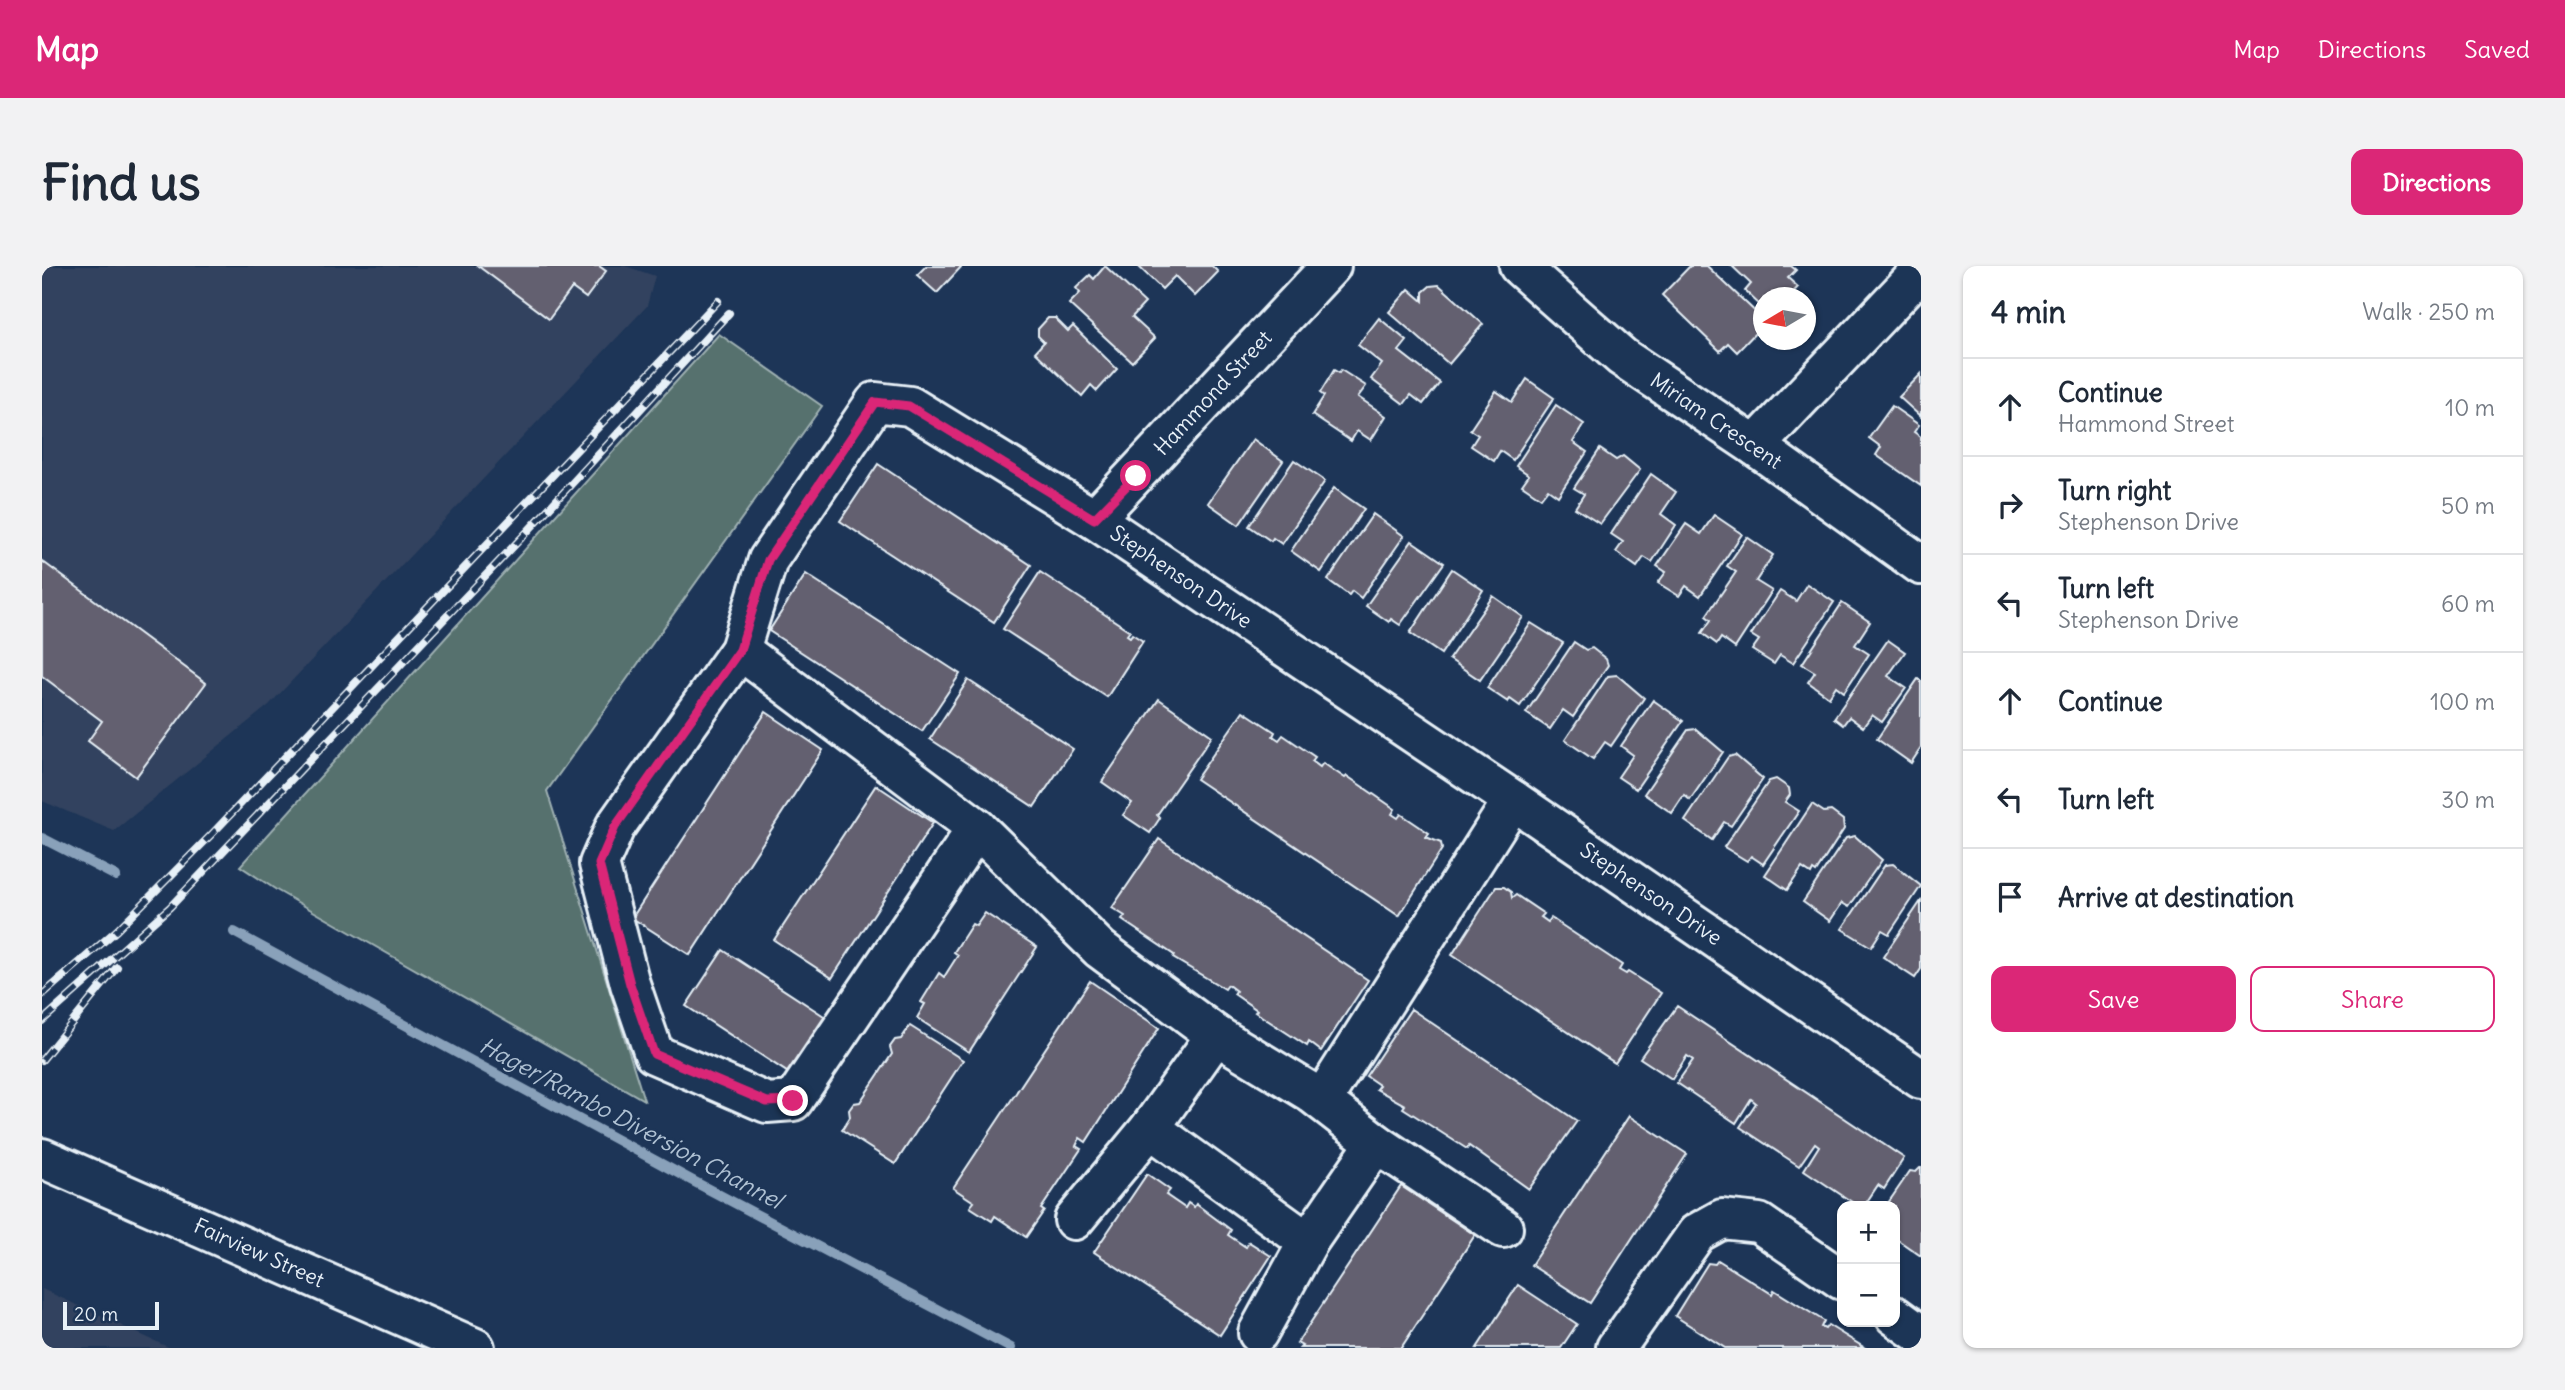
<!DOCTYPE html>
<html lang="en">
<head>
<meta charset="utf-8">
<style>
	:root { --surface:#fff; --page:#f2f2f3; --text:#1f2937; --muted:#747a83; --line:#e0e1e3; --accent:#db2777 }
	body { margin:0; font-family:Delius,sans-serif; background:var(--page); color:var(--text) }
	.controls { position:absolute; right:21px; bottom:21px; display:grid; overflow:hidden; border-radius:14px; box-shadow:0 2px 5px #0004 }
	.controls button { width:63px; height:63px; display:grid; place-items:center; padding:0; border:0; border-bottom:2px solid var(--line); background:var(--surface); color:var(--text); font:35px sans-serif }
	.compass { position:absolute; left:1711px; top:21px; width:63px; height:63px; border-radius:50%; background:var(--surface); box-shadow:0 2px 5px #0004; rotate:260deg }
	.scale { position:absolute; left:21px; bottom:18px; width:96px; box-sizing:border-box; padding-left:7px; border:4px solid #e8f1f8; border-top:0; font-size:19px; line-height:24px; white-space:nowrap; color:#e8f1f8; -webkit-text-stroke:5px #1d3557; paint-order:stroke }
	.stop { position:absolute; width:21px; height:21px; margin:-16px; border:5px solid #db2777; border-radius:50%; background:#fff }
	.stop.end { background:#db2777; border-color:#fff; box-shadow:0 2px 7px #0008 }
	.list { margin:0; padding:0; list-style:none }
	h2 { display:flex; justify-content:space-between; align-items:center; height:91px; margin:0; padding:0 28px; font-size:30px }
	h2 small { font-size:23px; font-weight:400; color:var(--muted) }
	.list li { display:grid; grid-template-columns:46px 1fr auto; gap:21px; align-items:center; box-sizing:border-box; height:98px; padding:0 28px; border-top:2px solid var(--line) }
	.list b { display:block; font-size:26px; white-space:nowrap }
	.list p { margin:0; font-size:23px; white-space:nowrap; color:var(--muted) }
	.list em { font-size:23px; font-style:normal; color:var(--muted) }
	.actions { display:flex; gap:14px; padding:21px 28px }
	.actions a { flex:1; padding:16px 0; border:2px solid var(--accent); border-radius:14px; text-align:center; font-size:24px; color:var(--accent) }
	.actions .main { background:var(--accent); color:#fff }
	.icon { flex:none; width:38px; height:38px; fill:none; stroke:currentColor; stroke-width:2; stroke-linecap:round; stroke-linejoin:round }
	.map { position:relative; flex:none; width:1879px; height:1082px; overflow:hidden; border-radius:14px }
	header { display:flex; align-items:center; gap:42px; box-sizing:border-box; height:98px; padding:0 35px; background:var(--accent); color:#fff }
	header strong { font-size:33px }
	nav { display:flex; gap:38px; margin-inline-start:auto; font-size:24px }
	.intro { display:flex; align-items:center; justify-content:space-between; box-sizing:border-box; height:168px; padding:0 42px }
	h1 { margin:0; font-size:49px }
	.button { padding:18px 32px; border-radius:14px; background:var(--accent); color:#fff; font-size:24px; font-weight:700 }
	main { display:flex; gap:42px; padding:0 42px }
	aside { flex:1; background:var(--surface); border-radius:14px; box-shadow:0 2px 5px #0004 }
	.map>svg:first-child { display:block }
	.built { fill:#32425e }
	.green { fill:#56716e; stroke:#9fb1b3; stroke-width:2 }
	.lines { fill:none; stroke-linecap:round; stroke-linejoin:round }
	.stream { stroke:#89a1ba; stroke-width:10 }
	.building { fill:#646170; stroke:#e8f1f8; stroke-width:2 }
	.minor-casing { stroke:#e8f1f8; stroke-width:44 }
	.major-casing { stroke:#e8f1f8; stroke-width:44 }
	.minor { stroke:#1d3557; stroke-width:38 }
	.major { stroke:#1d3557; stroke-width:38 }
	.rail-casing { stroke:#e8f1f8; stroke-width:8 }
	.rail { stroke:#1d3557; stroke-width:5; stroke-dasharray:16; stroke-linecap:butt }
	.route { stroke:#db2777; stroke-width:9 }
	.labels { text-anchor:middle; stroke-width:5; stroke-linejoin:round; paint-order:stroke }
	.street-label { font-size:21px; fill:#e8f1f8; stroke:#1d3557 }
	.water-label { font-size:23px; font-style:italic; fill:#b0c2d4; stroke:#1d3557 }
</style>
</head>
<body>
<header>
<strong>Map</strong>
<nav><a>Map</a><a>Directions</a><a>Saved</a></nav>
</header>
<div class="intro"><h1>Find us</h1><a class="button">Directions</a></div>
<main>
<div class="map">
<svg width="1879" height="1082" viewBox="0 0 1879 1082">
	<rect width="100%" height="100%" fill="#1d3557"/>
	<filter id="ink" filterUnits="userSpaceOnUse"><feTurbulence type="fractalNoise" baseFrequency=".0143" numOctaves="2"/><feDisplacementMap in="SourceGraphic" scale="14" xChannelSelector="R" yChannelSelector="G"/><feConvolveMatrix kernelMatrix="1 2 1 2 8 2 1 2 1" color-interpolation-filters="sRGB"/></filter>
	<g filter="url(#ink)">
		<g class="built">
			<path d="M 0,0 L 583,0 L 613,10 L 605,40 L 227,439 L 72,565 L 0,535 Z"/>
			<path d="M 0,1023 L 128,1082 L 0,1082 Z"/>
		</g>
		<path class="green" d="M 677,68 L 780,140 L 505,525 L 602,834 L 236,625 L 198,600 Z"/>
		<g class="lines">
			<g class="stream">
				<path d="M 0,572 L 74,610"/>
				<path d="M 192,666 L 649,914 L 969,1082"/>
			</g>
		</g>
		<g class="building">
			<path d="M 436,0 L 557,0 L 564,5 L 544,32 L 530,22 L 507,53 Z"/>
			<path d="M 884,0 L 920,0 L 895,27 L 875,9 Z"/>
			<path d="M 1063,0 L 1103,37 L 1090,51 L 1113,72 L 1090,96 L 1027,38 L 1038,27 L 1034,22 L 1048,9 L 1052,13 Z"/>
			<path d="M 1096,0 L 1170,0 L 1176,6 L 1153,30 L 1133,10 L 1120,23 Z"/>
			<path d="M 1648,0 L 1665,0 L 1722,54 L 1722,58 L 1695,86 L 1686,77 L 1678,85 L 1620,29 Z"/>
			<path d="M 1690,0 L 1749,0 L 1754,4 L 1746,12 L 1756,21 L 1746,32 L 1722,32 L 1722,43 L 1703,25 L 1709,18 Z"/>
			<path d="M 1397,19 L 1441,58 L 1407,98 L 1347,46 L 1367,23 L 1381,35 L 1381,26 L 1388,20 Z"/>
			<path d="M 1006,52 L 1013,52 L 1026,65 L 1031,60 L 1075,103 L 1055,125 L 1049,119 L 1040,130 L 993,86 L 1002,76 L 996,70 L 996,63 Z"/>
			<path d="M 1337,52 L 1365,75 L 1357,85 L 1398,117 L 1381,138 L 1369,129 L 1362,138 L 1329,113 L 1340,98 L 1316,79 Z"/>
			<path d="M 1292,104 L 1297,107 L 1299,104 L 1324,120 L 1316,131 L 1344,150 L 1329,174 L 1315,165 L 1309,175 L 1270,149 L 1282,130 L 1278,127 Z"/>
			<path d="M 1879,108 L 1879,151 L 1857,131 Z"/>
			<path d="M 1485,113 L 1512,132 L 1471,194 L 1458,185 L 1452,195 L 1429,180 L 1436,169 L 1428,164 L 1454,125 L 1470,136 Z"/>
			<path d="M 1514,139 L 1542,158 L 1531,176 L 1545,186 L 1516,230 L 1506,223 L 1499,232 L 1480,219 L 1487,209 L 1474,200 Z"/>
			<path d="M 1850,140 L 1877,159 L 1872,166 L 1879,171 L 1879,220 L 1834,189 L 1839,181 L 1827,172 Z"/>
			<path d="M 1211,173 L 1241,195 L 1197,259 L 1166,237 Z"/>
			<path d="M 1558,183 L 1574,194 L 1581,190 L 1598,204 L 1558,258 L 1533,242 L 1542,228 L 1532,222 Z"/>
			<path d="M 1252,194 L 1283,215 L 1240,278 L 1231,272 L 1229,275 L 1207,260 Z"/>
			<path d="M 836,198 L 989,299 L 952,356 L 798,255 Z"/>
			<path d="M 1609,208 L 1634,226 L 1619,248 L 1634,259 L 1610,296 L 1602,291 L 1595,301 L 1574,286 L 1581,276 L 1569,268 Z"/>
			<path d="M 1292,222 L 1322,243 L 1279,306 L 1249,285 Z"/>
			<path d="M 1331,248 L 1362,270 L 1319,332 L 1310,325 L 1307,329 L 1286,314 Z"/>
			<path d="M 1672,249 L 1700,268 L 1658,330 L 1644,320 L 1637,330 L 1616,317 L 1624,306 L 1615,300 L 1644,258 L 1659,268 Z"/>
			<path d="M 1705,271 L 1731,289 L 1714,315 L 1730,325 L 1693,382 L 1679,372 L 1675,378 L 1660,367 L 1669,354 L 1664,350 L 1694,306 L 1685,300 Z"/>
			<path d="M 1370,275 L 1402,297 L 1358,359 L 1349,353 L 1347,356 L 1324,340 Z"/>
			<path d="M 0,295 L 164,417 L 94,511 L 46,475 L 60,455 L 0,410 Z"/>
			<path d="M 1410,303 L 1441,324 L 1399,388 L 1368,367 Z"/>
			<path d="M 998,306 L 1088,365 L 1085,369 L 1088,371 L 1090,368 L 1101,375 L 1065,431 L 961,363 Z"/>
			<path d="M 764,308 L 918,408 L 880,465 L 727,365 Z"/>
			<path d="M 1765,318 L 1792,336 L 1751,397 L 1738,389 L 1732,398 L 1710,384 L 1717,374 L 1709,369 L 1738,325 L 1754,335 Z"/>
			<path d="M 1451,330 L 1481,351 L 1438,414 L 1407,393 Z"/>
			<path d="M 1800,337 L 1828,356 L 1813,379 L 1827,388 L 1802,426 L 1794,420 L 1787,431 L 1766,416 L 1773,406 L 1760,398 Z"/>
			<path d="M 1489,357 L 1521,377 L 1478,440 L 1468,433 L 1466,436 L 1445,422 Z"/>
			<path d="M 1846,374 L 1863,386 L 1846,410 L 1864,422 L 1840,456 L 1830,449 L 1821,461 L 1807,451 L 1801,459 L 1792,452 Z"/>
			<path d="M 1532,376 L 1544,384 L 1550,382 L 1564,393 L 1566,399 L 1531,451 L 1521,444 L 1508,463 L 1484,447 Z"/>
			<path d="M 1575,409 L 1602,432 L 1569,480 L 1563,476 L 1551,493 L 1523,474 L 1566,410 Z"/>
			<path d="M 1876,413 L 1879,415 L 1879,482 L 1869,497 L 1835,473 Z"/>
			<path d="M 926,414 L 1031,483 L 992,541 L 888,473 Z"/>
			<path d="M 1117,433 L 1170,470 L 1115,549 L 1118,552 L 1108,567 L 1081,549 L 1090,537 L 1060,516 Z"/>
			<path d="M 1611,434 L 1641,455 L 1594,523 L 1576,511 L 1591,489 L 1579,480 Z"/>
			<path d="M 1201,445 L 1233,466 L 1231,470 L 1237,474 L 1241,469 L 1273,491 L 1270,495 L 1278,501 L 1281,497 L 1303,512 L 1305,510 L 1353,543 L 1350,548 L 1356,552 L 1359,548 L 1387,567 L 1384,571 L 1399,577 L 1400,583 L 1357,650 L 1154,513 Z"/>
			<path d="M 724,446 L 781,484 L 648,689 L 590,652 Z"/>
			<path d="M 1654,463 L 1681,486 L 1648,534 L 1642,529 L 1630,547 L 1602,528 L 1646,464 Z"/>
			<path d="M 1693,489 L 1721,513 L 1689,560 L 1682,556 L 1670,574 L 1643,555 L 1686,491 Z"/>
			<path d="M 1734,513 L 1747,522 L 1748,529 L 1743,536 L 1757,545 L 1721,598 L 1709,590 L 1705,595 L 1682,581 L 1727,515 Z"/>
			<path d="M 834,519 L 891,557 L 790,712 L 732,674 Z"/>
			<path d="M 1770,538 L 1782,546 L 1789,545 L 1801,554 L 1802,563 L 1774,606 L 1771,604 L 1769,608 L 1760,602 L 1745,624 L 1723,609 Z"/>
			<path d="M 1813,570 L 1840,594 L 1807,641 L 1800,637 L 1788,655 L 1761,636 L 1804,572 Z"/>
			<path d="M 1117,573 L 1326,714 L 1279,785 L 1267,776 L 1265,780 L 1213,746 L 1215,744 L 1192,728 L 1194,725 L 1186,719 L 1183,723 L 1131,692 L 1132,689 L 1080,654 L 1083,650 L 1070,642 Z"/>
			<path d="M 1851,598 L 1879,620 L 1847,668 L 1840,664 L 1829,681 L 1800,663 L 1843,599 Z"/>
			<path d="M 1454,621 L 1462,621 L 1469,626 L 1470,632 L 1474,629 L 1502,648 L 1499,651 L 1506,656 L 1509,652 L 1580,699 L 1577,704 L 1584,708 L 1586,706 L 1619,727 L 1573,797 L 1410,689 Z"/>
			<path d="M 1879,635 L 1879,703 L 1873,712 L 1841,691 Z"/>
			<path d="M 943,647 L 995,681 L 927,786 L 875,752 L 883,738 L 879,736 L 897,707 L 902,711 L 916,689 L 912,686 L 930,658 L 934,660 Z"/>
			<path d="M 681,684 L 785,752 L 748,808 L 644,740 Z"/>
			<path d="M 1048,715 L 1117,762 L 1044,876 L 1038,872 L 1034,880 L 1039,883 L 999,943 L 1002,945 L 984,971 L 953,950 L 950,955 L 928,941 L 932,936 L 911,922 Z"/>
			<path d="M 1635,740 L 1862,892 L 1842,923 L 1836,919 L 1822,940 L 1816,940 L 1762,904 L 1777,880 L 1773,877 L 1757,900 L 1698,861 L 1714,837 L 1709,833 L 1694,857 L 1635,817 L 1651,794 L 1645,790 L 1630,813 L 1598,792 Z"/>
			<path d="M 1369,743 L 1535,855 L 1487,923 L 1427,880 L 1425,883 L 1361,842 L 1363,839 L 1334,823 L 1337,819 L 1324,810 Z"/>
			<path d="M 868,760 L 921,794 L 853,898 L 800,864 L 808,851 L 807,844 L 812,837 L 818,836 L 850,788 L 848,781 L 853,774 L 859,773 Z"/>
			<path d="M 1587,850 L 1645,888 L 1548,1037 L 1489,999 Z"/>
			<path d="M 1878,902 L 1879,902 L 1879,990 L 1853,972 L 1853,940 L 1844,940 L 1868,905 L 1874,906 Z"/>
			<path d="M 1105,908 L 1128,924 L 1124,929 L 1143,942 L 1146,937 L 1152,941 L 1154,938 L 1189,964 L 1186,969 L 1204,981 L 1207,976 L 1229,990 L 1178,1069 L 1052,986 Z"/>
			<path d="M 1359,920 L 1433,969 L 1359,1082 L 1258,1082 L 1260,1080 L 1255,1077 Z"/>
			<path d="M 1676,994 L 1730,1028 L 1732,1024 L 1782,1055 L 1779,1061 L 1783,1063 L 1786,1059 L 1823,1082 L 1683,1082 L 1633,1050 L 1666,997 L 1673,998 Z"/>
			<path d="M 1476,1019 L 1535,1058 L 1519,1082 L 1435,1082 Z"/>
		</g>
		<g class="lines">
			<g class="minor-casing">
				<g id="minor">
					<path d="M 1477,0 L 1580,91 L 1713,180 L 1879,299"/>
					<path d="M 1713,180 L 1879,5"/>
					<path d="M 1052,253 L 1289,0"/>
					<path d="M 698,384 L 935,562 L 1058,683 L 1174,769 L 1268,826 L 1334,877 L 1461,962"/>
					<path d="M 935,562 L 751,835 L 725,837 L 612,788 L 588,718 L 557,598 L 573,561 L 698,384 L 726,294 L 833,136 L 868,140 L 1052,253 L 1471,534 L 1879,813"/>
					<path d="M 1280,834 L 1471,534"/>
					<path d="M 1108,862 L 1266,976"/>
					<path d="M 1032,954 L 1108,862 L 1174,769"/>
					<path d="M 1853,1050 L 1879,1069"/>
					<path d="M 1216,1067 L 1266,976 L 1334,877"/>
					<path d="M 1574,1082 L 1655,967 L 1680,953 L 1717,957 L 1800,1014"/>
				</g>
			</g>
			<g class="major-casing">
				<path id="major" d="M 0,892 L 433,1082"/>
			</g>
			<use href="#minor" class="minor"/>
			<use href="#major" class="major"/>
			<g class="rail-casing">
				<g id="rail">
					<path d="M 0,729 L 75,664 L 169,569 L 676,35"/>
					<path d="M 0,755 L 128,641 L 485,266 L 687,47"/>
					<path d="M 0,794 L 75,701"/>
				</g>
			</g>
			<use href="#rail" class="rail"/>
		</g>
	</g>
	<g class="lines" filter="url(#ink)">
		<path class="route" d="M 751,835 L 725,836 L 612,788 L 588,718 L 557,598 L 573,561 L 698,384 L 726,294 L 833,136 L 867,140 L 1052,253 L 1094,210"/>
	</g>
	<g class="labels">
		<g class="street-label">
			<text transform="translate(1171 127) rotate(-47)" y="7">Hammond Street</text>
			<text transform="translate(1674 155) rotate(34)" y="7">Miriam Crescent</text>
			<text transform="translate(1139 311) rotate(34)" y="7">Stephenson Drive</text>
			<text transform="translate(1609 628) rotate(34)" y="7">Stephenson Drive</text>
			<text transform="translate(217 987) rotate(24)" y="7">Fairview Street</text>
		</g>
		<g class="water-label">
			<text transform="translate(589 857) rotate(28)" y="8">Hager/Rambo Diversion Channel</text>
		</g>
	</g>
</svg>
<div class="controls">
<button>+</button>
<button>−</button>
</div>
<svg class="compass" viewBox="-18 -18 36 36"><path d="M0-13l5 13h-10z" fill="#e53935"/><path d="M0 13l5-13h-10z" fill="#747a83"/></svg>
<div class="scale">20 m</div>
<div class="stop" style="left:1094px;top:210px"></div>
<div class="stop end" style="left:751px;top:835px"></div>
</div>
<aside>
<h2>4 min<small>Walk · 250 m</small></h2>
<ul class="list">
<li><svg class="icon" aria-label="ahead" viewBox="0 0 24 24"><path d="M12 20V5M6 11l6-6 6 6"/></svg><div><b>Continue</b><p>Hammond Street</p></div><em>10 m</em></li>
<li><svg class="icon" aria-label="right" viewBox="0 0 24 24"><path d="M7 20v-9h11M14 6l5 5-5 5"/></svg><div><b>Turn right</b><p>Stephenson Drive</p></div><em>50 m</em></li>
<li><svg class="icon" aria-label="left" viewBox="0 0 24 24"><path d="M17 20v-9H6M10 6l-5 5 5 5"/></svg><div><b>Turn left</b><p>Stephenson Drive</p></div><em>60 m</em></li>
<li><svg class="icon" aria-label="ahead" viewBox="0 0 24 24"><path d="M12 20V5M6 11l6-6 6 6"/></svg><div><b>Continue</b></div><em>100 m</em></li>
<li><svg class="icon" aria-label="left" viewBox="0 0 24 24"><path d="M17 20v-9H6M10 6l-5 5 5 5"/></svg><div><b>Turn left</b></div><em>30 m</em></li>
<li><svg class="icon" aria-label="arrive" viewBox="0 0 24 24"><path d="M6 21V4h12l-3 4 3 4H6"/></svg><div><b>Arrive at destination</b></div></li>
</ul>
<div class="actions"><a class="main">Save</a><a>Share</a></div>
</aside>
</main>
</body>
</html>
